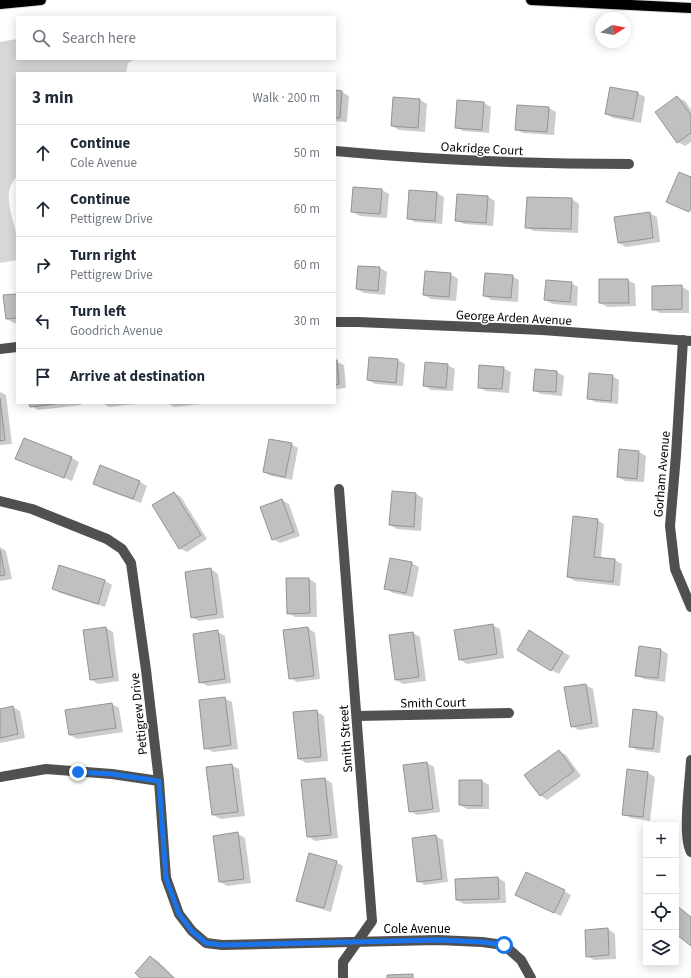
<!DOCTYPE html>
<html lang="en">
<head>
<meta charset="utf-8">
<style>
	:root { --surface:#fff; --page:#f2f2f3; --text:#1f2937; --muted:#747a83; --line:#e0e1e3 }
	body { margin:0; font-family:"Source Sans 3",sans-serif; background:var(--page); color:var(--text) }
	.controls { position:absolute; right:12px; bottom:12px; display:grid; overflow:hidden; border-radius:0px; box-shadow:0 2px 10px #0003 }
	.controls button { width:36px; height:36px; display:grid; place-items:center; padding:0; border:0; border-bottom:1px solid var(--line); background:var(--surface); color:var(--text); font:20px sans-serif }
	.compass { position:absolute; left:595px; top:12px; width:36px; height:36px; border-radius:50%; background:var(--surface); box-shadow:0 2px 10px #0003; rotate:79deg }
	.stop { position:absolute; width:12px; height:12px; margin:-9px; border:3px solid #1a73e8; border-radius:50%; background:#fff }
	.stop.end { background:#1a73e8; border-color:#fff; box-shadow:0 1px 4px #0008 }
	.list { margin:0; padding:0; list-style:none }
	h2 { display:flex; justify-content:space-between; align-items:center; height:52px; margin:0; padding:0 16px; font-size:17px }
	h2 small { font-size:13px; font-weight:400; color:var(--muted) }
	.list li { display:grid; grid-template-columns:26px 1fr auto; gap:12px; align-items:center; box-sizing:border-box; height:56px; padding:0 16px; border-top:1px solid var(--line) }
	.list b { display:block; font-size:15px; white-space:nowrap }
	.list p { margin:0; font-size:13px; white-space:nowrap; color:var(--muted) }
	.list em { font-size:13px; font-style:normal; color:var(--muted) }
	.icon { flex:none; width:22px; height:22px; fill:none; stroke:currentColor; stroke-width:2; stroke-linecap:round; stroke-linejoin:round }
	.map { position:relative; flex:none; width:691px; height:978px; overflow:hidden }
	.search { position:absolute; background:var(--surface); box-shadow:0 2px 10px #0003; left:16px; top:16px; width:320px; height:44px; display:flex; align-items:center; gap:10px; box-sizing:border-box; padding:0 14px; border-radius:0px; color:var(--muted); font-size:15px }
	.panel { position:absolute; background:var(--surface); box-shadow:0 2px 10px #0003; left:16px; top:72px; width:320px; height:332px; border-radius:0px }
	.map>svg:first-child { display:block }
	.green { fill:#d7d7d7 }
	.shadow { fill:#0003 }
	.building { fill:#c0c0c0; stroke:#949494 }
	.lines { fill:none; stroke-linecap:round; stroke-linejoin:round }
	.major-casing { stroke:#dbdbdb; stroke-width:12 }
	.minor { stroke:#505050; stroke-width:10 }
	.major { stroke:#000; stroke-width:10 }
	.route { stroke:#1a73e8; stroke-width:5 }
	.labels { text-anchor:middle; stroke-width:3; stroke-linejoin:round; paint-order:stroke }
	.street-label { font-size:13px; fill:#000; stroke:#fff }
</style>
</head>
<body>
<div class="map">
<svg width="691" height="978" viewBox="0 0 691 978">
	<rect width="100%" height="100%" fill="#fff"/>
	<path class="green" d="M 17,39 L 17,59 L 135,59 L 128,63 L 126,73 L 17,73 L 17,177 C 0,192 14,219 17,237 C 18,245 17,252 17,260 L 0,263 L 0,42 Z"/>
	<g class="shadow">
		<path d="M 611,88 L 638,93 L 645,97 L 641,123 L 613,118 L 606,114 Z"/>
		<path d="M 335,91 L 342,92 L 349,96 L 347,122 L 335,121 Z"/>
		<path d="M 677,97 L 685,101 L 691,110 L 691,142 L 685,146 L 678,142 Z"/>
		<path d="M 420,100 L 427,104 L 425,132 L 399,130 L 392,126 Z"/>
		<path d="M 484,103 L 491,107 L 489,133 L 463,131 L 456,127 Z"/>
		<path d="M 549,108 L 556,112 L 554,135 L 523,133 L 516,129 Z"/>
		<path d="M 382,190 L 389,194 L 387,218 L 360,216 L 353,212 Z"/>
		<path d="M 437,193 L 444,197 L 442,224 L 415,222 L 408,218 Z"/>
		<path d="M 488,197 L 495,201 L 493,226 L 464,224 L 456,220 Z"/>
		<path d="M 572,199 L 579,204 L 578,233 L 534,231 L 526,227 Z"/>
		<path d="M 649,213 L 657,217 L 660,242 L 626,247 L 619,243 Z"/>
		<path d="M 358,267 L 380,268 L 387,272 L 385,295 L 364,293 L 357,289 Z"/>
		<path d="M 450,274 L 458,279 L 456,301 L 431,299 L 424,295 Z"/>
		<path d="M 512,276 L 519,280 L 518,302 L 491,300 L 484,295 Z"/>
		<path d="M 628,280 L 635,284 L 636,306 L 608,307 L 600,303 Z"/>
		<path d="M 571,283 L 578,287 L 577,306 L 553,304 L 545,300 Z"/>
		<path d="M 681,286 L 689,291 L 689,313 L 660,313 L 653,309 Z"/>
		<path d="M 17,295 L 17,323 L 14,323 L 7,319 Z"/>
		<path d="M 398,360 L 405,364 L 403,386 L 375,384 L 368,380 Z"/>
		<path d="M 335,361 L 344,365 L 346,388 L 335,389 Z"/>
		<path d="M 447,365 L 455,369 L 453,391 L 431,390 L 424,385 Z"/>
		<path d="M 503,368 L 511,372 L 509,393 L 486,391 L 479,387 Z"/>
		<path d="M 557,372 L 564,376 L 562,396 L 541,394 L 534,390 Z"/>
		<path d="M 612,376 L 619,380 L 618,404 L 595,402 L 588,398 Z"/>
		<path d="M 0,392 L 6,395 L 12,444 L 0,445 Z"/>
		<path d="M 30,403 L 81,403 L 81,405 L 38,410 L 31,406 Z"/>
		<path d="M 102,403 L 145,403 L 109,407 Z"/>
		<path d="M 167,403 L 210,403 L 174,407 Z"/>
		<path d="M 24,439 L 72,458 L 79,462 L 72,481 L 24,462 Z"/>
		<path d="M 291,444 L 298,448 L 292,480 L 271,476 L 264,472 Z"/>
		<path d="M 639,452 L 646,456 L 644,482 L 625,481 L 618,477 Z"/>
		<path d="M 100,467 L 140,482 L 147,486 L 141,503 L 101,488 L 94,483 Z"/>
		<path d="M 393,492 L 416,494 L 423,498 L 421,531 L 397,529 L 390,525 Z"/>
		<path d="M 174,493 L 181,497 L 207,539 L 187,552 L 179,548 Z"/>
		<path d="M 282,500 L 289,504 L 300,536 L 280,543 L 273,539 Z"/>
		<path d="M 597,520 L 604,524 L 601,558 L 615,560 L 622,564 L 620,586 L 575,581 L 568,577 Z"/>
		<path d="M 0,547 L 6,551 L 12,579 L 0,581 Z"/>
		<path d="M 391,559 L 412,563 L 419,567 L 413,597 L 393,593 L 385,588 Z"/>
		<path d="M 60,566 L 105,581 L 112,585 L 105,607 L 60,593 L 53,588 Z"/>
		<path d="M 211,569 L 218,574 L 224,618 L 199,621 L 192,617 Z"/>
		<path d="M 309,579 L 316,583 L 317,617 L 295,617 L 288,613 Z"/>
		<path d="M 492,625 L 500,629 L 504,658 L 467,664 L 460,660 Z"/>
		<path d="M 106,628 L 113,632 L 119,681 L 98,684 L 90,679 Z"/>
		<path d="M 308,628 L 315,633 L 320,679 L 297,682 L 290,678 Z"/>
		<path d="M 218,632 L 225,636 L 231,683 L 208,686 L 200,682 L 194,635 Z"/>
		<path d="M 413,633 L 420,637 L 426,681 L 403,684 L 396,680 Z"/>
		<path d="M 537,636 L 570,656 L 559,674 L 551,670 Z"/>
		<path d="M 661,650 L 668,654 L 665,682 L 644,679 L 636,675 Z"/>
		<path d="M 586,685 L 593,689 L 599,727 L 579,730 L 571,726 Z"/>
		<path d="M 224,698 L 232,702 L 238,749 L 213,752 L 205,748 Z"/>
		<path d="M 112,704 L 119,708 L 123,732 L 77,739 L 70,735 Z"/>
		<path d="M 13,707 L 20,711 L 25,738 L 0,743 L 0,710 Z"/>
		<path d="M 316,711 L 324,716 L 328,761 L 306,763 L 299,759 Z"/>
		<path d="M 657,713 L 664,717 L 660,753 L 637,750 L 630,746 Z"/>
		<path d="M 559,751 L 566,755 L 581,776 L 547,800 L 540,795 Z"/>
		<path d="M 427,763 L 434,767 L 440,812 L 417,815 L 410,811 Z"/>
		<path d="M 231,765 L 239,769 L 245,816 L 221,819 L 213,815 Z"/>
		<path d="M 648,773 L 655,777 L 650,821 L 631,818 L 623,814 Z"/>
		<path d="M 325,779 L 332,783 L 338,838 L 315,841 L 308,836 L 302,781 Z"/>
		<path d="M 482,781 L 489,785 L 489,809 L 467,809 L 460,805 Z"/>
		<path d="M 238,834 L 245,838 L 251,883 L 227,886 L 220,882 Z"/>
		<path d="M 435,836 L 443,840 L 448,882 L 425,885 L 418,881 Z"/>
		<path d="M 336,862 L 343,866 L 331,912 L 304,904 L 297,900 Z"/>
		<path d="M 498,878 L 505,882 L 506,903 L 464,904 L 457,900 L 456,879 Z"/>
		<path d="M 564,891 L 571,895 L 561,916 L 517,895 Z"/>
		<path d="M 608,929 L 615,934 L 616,959 L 594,960 L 587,956 Z"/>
		<path d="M 151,957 L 158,961 L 175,978 L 141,978 Z"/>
	</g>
	<g class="building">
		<path d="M 610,87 L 638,92 L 633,119 L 605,114 Z"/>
		<path d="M 335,90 L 342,91 L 340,118 L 335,118 Z"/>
		<path d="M 677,96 L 691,115 L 691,133 L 677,143 L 655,112 Z"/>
		<path d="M 393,97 L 420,99 L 418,128 L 391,126 Z"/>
		<path d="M 457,100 L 484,102 L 482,130 L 455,128 Z"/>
		<path d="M 517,105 L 549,107 L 547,132 L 515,130 Z"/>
		<path d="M 679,172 L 691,177 L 691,208 L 689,212 L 666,202 Z"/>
		<path d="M 353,187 L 382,189 L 380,214 L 351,212 Z"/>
		<path d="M 409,190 L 437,192 L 435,221 L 407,219 Z"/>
		<path d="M 457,194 L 488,196 L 486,223 L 455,221 Z"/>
		<path d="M 527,197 L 572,198 L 571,229 L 525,228 Z"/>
		<path d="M 650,212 L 653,238 L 618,243 L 614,217 Z"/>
		<path d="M 358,266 L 380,267 L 378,291 L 356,289 Z"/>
		<path d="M 425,271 L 451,273 L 449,297 L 423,295 Z"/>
		<path d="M 485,273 L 513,275 L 511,298 L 483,296 Z"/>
		<path d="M 599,279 L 628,279 L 629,303 L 599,303 Z"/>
		<path d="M 546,280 L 572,282 L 570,302 L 544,300 Z"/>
		<path d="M 682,285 L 682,309 L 652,310 L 652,286 Z"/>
		<path d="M 17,294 L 17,318 L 6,319 L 3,295 Z"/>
		<path d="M 369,357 L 398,359 L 396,383 L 367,380 Z"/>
		<path d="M 335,360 L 337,360 L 339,384 L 335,385 Z"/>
		<path d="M 425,362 L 448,364 L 446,388 L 423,386 Z"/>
		<path d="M 479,365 L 504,367 L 502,389 L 478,388 Z"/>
		<path d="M 535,369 L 557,371 L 556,392 L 533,391 Z"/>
		<path d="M 589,373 L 613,375 L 611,401 L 587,399 Z"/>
		<path d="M 0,398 L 5,440 L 0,441 Z"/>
		<path d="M 29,403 L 62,403 L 30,407 Z"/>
		<path d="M 24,438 L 72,457 L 64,478 L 15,459 Z"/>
		<path d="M 269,439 L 292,443 L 285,477 L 263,472 Z"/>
		<path d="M 619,449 L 639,451 L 637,479 L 617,477 Z"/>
		<path d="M 100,465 L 140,481 L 133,499 L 93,484 Z"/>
		<path d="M 392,491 L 416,493 L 414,527 L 389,525 Z"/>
		<path d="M 174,492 L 201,535 L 179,549 L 152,505 Z"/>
		<path d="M 282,499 L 294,532 L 272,540 L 260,507 Z"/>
		<path d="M 573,516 L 598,519 L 594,557 L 615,559 L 613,582 L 567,577 Z"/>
		<path d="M 0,550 L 5,575 L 0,576 Z"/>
		<path d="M 390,558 L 412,562 L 406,593 L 384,589 Z"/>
		<path d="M 59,565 L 105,580 L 98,604 L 52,589 Z"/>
		<path d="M 211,568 L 217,614 L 191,618 L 185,572 Z"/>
		<path d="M 286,578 L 309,578 L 310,613 L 287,614 Z"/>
		<path d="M 493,624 L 497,654 L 459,660 L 454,630 Z"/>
		<path d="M 106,627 L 113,677 L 90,680 L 83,630 Z"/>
		<path d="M 308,627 L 314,676 L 289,679 L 283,630 Z"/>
		<path d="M 218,630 L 225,679 L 199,683 L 193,634 Z"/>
		<path d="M 529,630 L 563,652 L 551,671 L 517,650 Z"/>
		<path d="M 413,632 L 419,677 L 395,680 L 389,635 Z"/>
		<path d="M 639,646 L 661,649 L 658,678 L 635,676 Z"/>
		<path d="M 586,684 L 592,723 L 571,727 L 564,687 Z"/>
		<path d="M 225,697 L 231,745 L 204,749 L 199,700 Z"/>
		<path d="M 112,703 L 116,728 L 69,735 L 65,710 Z"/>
		<path d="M 13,706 L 18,734 L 0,738 L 0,709 Z"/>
		<path d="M 633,709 L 657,712 L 653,749 L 629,747 Z"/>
		<path d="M 317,710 L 321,757 L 298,759 L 293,712 Z"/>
		<path d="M 559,750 L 574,771 L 540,796 L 524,775 Z"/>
		<path d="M 427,762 L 433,809 L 409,812 L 403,765 Z"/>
		<path d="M 232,764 L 238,812 L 212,815 L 206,767 Z"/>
		<path d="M 627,769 L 648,772 L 643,817 L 622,815 Z"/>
		<path d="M 325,778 L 331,835 L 307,837 L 301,780 Z"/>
		<path d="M 459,780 L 482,780 L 482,806 L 459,805 Z"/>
		<path d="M 238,832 L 244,879 L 219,882 L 213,836 Z"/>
		<path d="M 436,835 L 442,879 L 417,882 L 412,838 Z"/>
		<path d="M 309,853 L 337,861 L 324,908 L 296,901 Z"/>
		<path d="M 526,872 L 565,890 L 554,913 L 515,895 Z"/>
		<path d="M 498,877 L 499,899 L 456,900 L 455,879 Z"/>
		<path d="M 676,905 L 691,917 L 691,946 L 676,934 Z"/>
		<path d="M 608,928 L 609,955 L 586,957 L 585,930 Z"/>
		<path d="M 150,956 L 174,978 L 140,978 L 135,973 Z"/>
		<path d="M 413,974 L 413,978 L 387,978 L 387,975 Z"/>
	</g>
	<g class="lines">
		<g class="major-casing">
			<g id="major">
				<path d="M 531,0 L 691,8"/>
				<path d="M 0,4 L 41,0"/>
			</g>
		</g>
		<g class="minor">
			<path d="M 335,151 C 433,160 531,164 629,164"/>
			<path d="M 335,322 L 358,322 L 542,330 L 691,341"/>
			<path d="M 683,340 L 676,455 L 670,526 L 675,569 L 691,607"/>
			<path d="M 0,349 L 17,347"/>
			<path d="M 339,489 L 372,921 L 343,962 L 343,978"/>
			<path d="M 0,501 L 32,509 L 107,539 L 122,549 L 131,563 L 146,670 L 159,781 L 166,878 L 179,914 L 192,931 L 206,943 L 222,945 L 438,940 L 482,942 L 504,945 L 521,960 L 531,978"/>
			<path d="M 357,716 L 509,713"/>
			<path d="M 691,760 C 690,781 682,836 691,852"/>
			<path d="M 0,777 L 46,769 L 112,774 L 159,781"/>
		</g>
		<use href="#major" class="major"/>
	</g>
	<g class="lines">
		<path class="route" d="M 78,772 L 112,774 L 159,781 L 166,878 L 179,914 L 192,931 L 206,943 L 222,945 L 438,940 L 482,942 L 504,945"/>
	</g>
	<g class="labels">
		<g class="street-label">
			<text transform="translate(482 148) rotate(3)" y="5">Oakridge Court</text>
			<text transform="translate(514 317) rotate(3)" y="5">George Arden Avenue</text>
			<text transform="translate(661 474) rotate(-85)" y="5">Gorham Avenue</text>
			<text transform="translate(433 702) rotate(-1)" y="5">Smith Court</text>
			<text transform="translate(138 714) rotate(-96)" y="5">Pettigrew Drive</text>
			<text transform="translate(345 739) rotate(-94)" y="5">Smith Street</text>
			<text x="417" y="933">Cole Avenue</text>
		</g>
	</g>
</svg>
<div class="controls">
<button>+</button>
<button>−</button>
<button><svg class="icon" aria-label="locate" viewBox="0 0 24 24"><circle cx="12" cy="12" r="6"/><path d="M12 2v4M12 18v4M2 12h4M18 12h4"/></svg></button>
<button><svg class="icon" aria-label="layers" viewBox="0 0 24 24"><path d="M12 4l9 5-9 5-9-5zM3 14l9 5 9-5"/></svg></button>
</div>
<svg class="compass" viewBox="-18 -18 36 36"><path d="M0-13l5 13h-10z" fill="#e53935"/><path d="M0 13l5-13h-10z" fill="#747a83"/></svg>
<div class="stop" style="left:504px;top:945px"></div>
<div class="stop end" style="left:78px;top:772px"></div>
<div class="search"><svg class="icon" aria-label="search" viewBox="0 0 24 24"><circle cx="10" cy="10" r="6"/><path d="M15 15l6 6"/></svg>Search here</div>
<section class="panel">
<h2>3 min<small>Walk · 200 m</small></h2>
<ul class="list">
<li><svg class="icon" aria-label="ahead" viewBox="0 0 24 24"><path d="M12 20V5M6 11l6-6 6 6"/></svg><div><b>Continue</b><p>Cole Avenue</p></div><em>50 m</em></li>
<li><svg class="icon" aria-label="ahead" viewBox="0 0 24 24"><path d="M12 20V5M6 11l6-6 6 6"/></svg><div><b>Continue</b><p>Pettigrew Drive</p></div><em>60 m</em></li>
<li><svg class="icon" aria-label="right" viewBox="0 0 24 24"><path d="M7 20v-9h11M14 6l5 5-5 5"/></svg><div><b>Turn right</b><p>Pettigrew Drive</p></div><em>60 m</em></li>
<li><svg class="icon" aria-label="left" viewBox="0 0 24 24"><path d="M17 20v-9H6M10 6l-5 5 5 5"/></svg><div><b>Turn left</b><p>Goodrich Avenue</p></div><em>30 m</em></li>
<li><svg class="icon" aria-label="arrive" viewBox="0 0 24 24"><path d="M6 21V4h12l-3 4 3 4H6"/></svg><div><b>Arrive at destination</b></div></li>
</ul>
</section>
</div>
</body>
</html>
